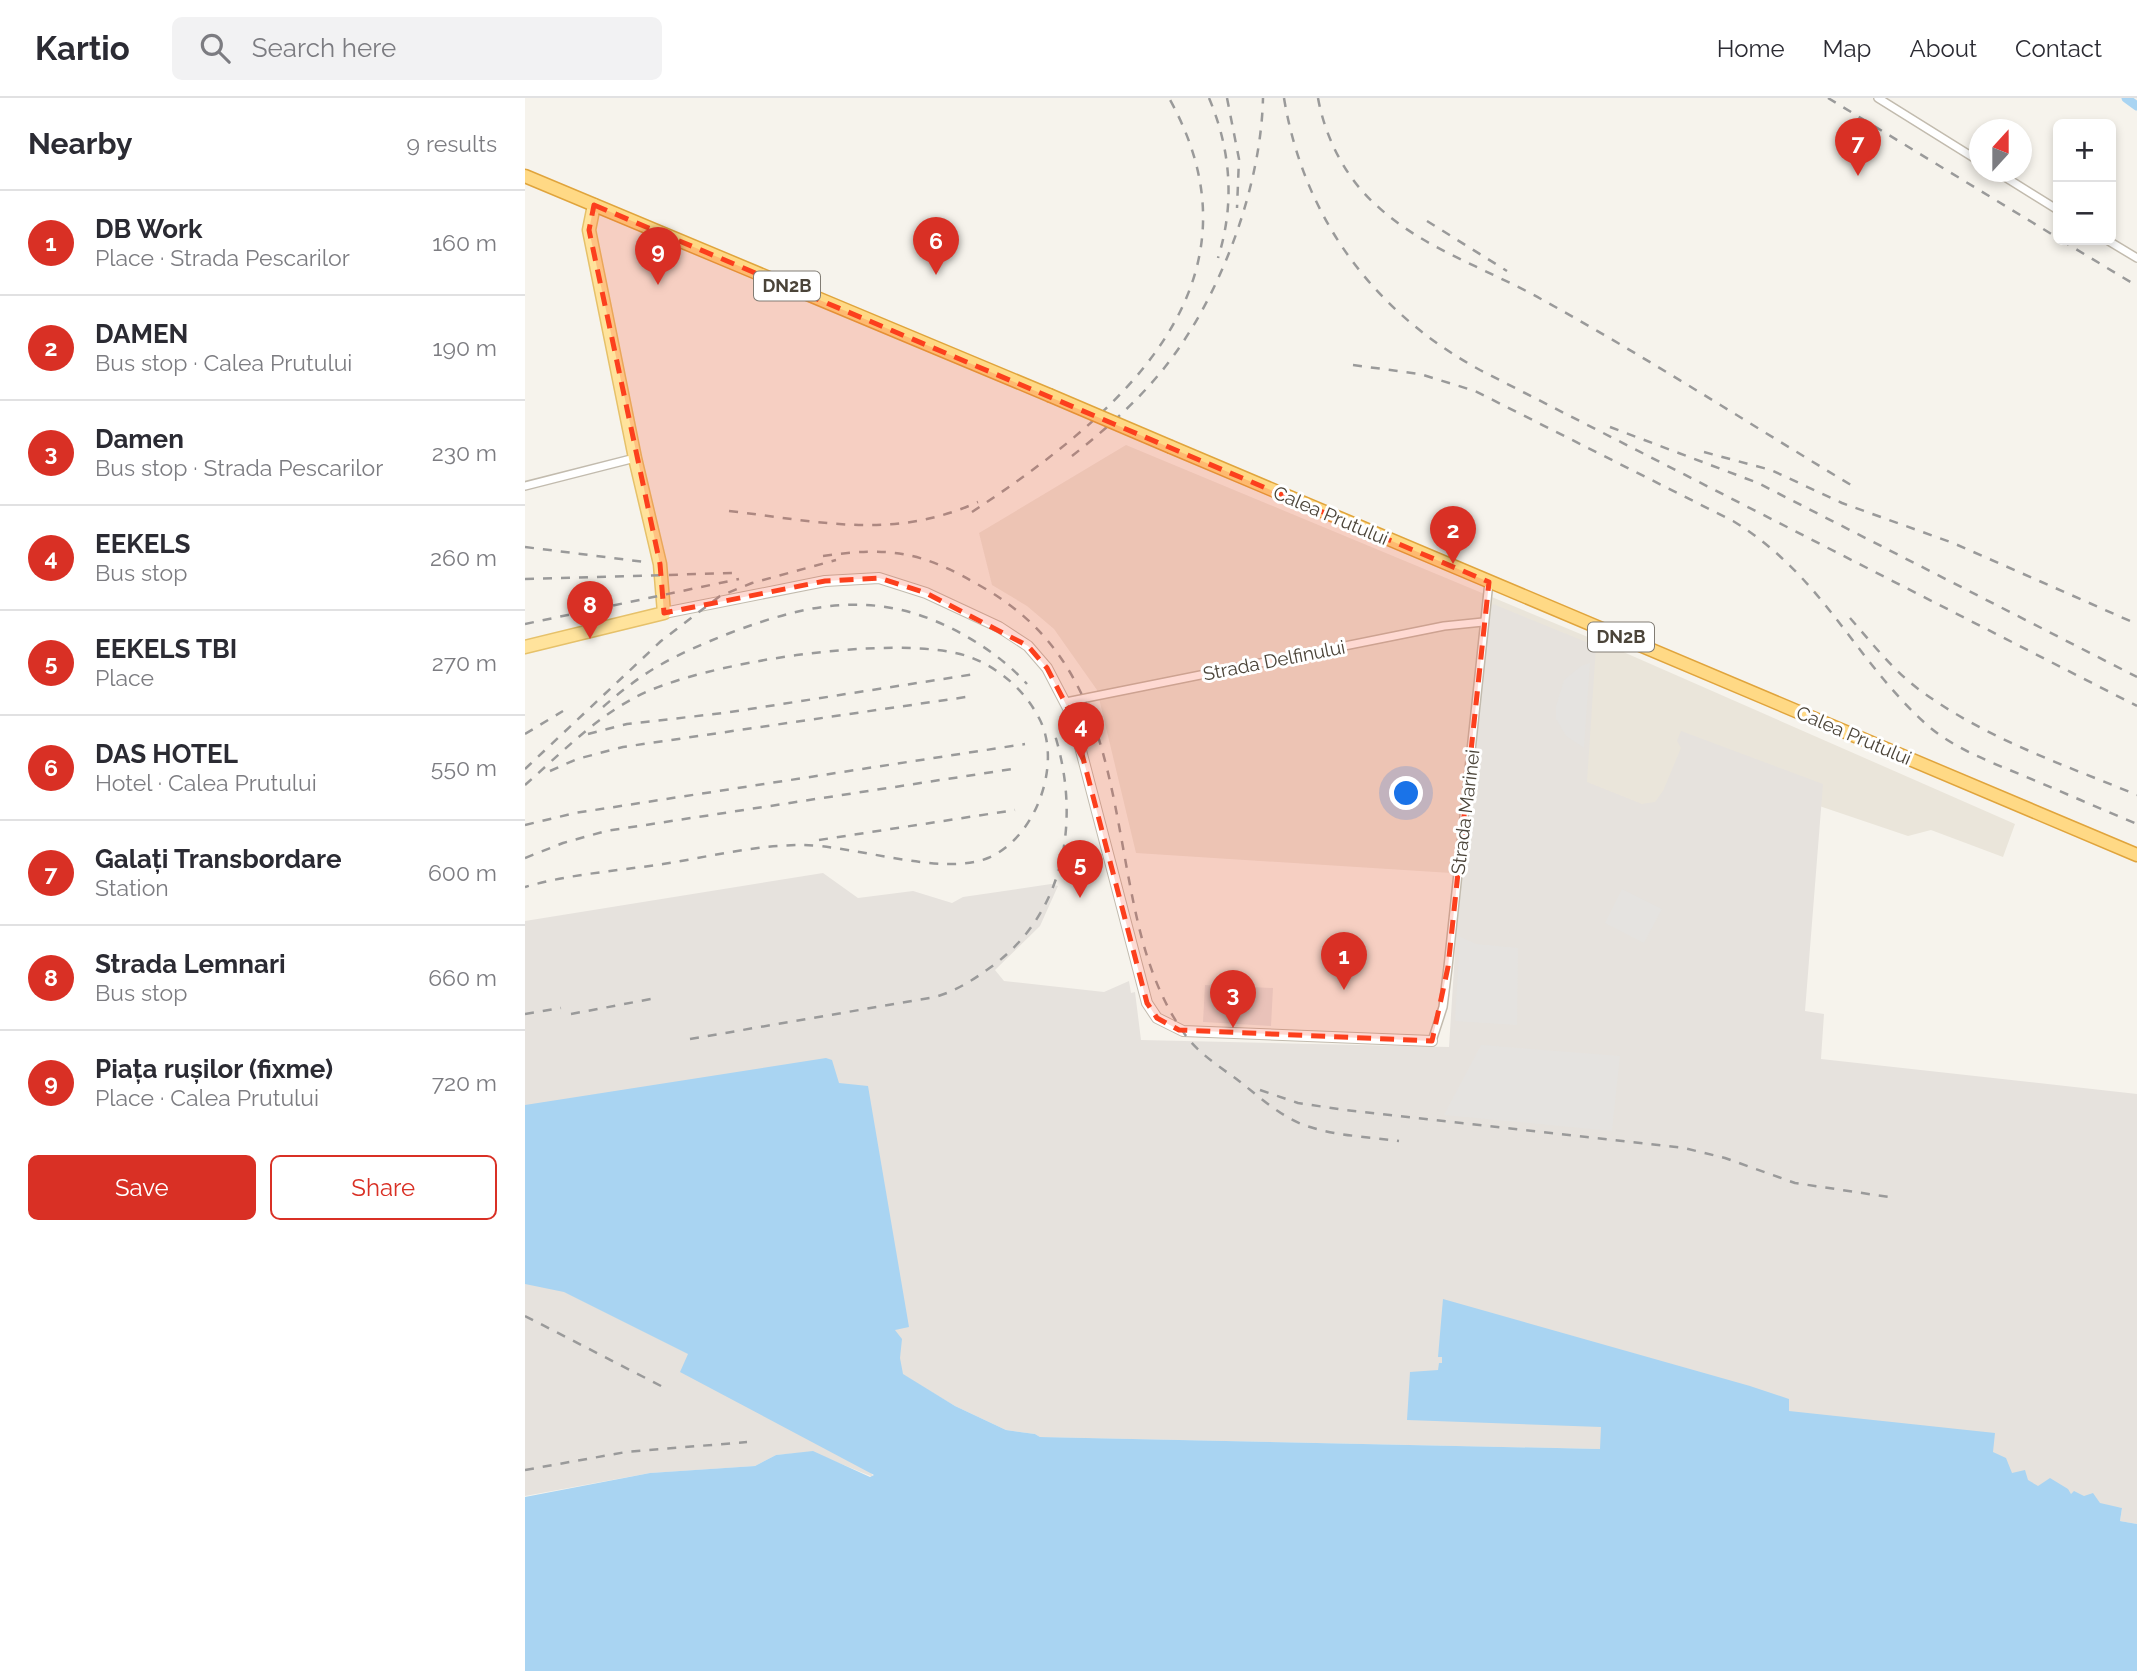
<!DOCTYPE html>
<html lang="en">
<head>
<meta charset="utf-8">
<style>
	:root { --surface:#fff; --page:#f2f2f3; --text:#2b2b33; --muted:#7c7c81; --line:#e1e1e2; --accent:#d93025 }
	body { margin:0; font-family:Raleway,sans-serif; background:var(--page); color:var(--text) }
	.controls { position:absolute; right:21px; top:21px; display:grid; overflow:hidden; border-radius:10px; box-shadow:0 4px 10px #0003 }
	.controls button { width:63px; height:63px; display:grid; place-items:center; padding:0; border:0; border-bottom:2px solid var(--line); background:var(--surface); color:var(--text); font:35px sans-serif }
	.compass { position:absolute; left:1444px; top:21px; width:63px; height:63px; border-radius:50%; background:var(--surface); box-shadow:0 4px 10px #0003; rotate:21deg }
	.you { position:absolute; left:882px; top:696px; width:24px; height:24px; margin:-18px; border:5px solid #fff; border-radius:50%; background:#1a73e8; box-shadow:0 0 0 10px #1a73e833 }
	.badge { display:grid; place-items:center; width:46px; height:46px; border-radius:50%; background:var(--accent); color:#fff; font-size:23px; font-weight:700 }
	.pin { position:absolute; translate:-50% -58px; filter:drop-shadow(0 2px 4px #0008) }
	.pin::after { content:''; position:absolute; top:37px; width:24px; height:21px; background:inherit; clip-path:polygon(0 0,100% 0,50% 100%) }
	.list { margin:0; padding:0; list-style:none }
	h2 { display:flex; justify-content:space-between; align-items:center; height:91px; margin:0; padding:0 28px; font-size:30px }
	h2 small { font-size:23px; font-weight:400; color:var(--muted) }
	.list li { display:grid; grid-template-columns:46px 1fr auto; gap:21px; align-items:center; box-sizing:border-box; height:105px; padding:0 28px; border-top:2px solid var(--line) }
	.list b { display:block; font-size:26px; white-space:nowrap }
	.list p { margin:0; font-size:23px; white-space:nowrap; color:var(--muted) }
	.list em { font-size:23px; font-style:normal; color:var(--muted) }
	.actions { display:flex; gap:14px; padding:21px 28px }
	.actions a { flex:1; padding:16px 0; border:2px solid var(--accent); border-radius:10px; text-align:center; font-size:24px; color:var(--accent) }
	.actions .main { background:var(--accent); color:#fff }
	.icon { flex:none; width:38px; height:38px; fill:none; stroke:currentColor; stroke-width:2; stroke-linecap:round; stroke-linejoin:round }
	.map { position:relative; flex:none; width:1612px; height:1573px; overflow:hidden }
	header { display:flex; align-items:center; gap:42px; box-sizing:border-box; height:98px; padding:0 35px; background:var(--surface); border-bottom:2px solid var(--line) }
	header strong { font-size:33px }
	nav { display:flex; gap:38px; margin-inline-start:auto; font-size:24px }
	.search { width:490px; height:63px; background:var(--page); display:flex; align-items:center; gap:18px; box-sizing:border-box; padding:0 24px; border-radius:10px; color:var(--muted); font-size:26px }
	main { display:flex }
	aside { flex:1; background:var(--surface) }
	.map>svg:first-child { display:block }
	.residential { fill:#eae5da }
	.industrial { fill:#e6e2dd }
	.parking { fill:#e5e3e0 }
	.water { fill:#a9d4f2 }
	.lines { fill:none; stroke-linecap:round; stroke-linejoin:round }
	.canal { stroke:#a9d4f2; stroke-width:9 }
	.minor-casing { stroke:#c2bbae; stroke-width:10 }
	.tertiary-casing { stroke:#c2bbae; stroke-width:12 }
	.primary-casing { stroke:#e6c16a; stroke-width:15 }
	.trunk-casing { stroke:#e0a43c; stroke-width:15 }
	.minor { stroke:#fff; stroke-width:7 }
	.tertiary { stroke:#fff; stroke-width:10 }
	.primary { stroke:#ffe39c; stroke-width:12 }
	.trunk { stroke:#ffd985; stroke-width:12 }
	.rail { stroke:#9a9a9a; stroke-width:2.5; stroke-dasharray:9 9; stroke-linecap:butt }
	.trunk-bridge-casing { stroke:#e0a43c; stroke-width:15; stroke-linecap:butt }
	.trunk-bridge { stroke:#ffd985; stroke-width:12 }
	.marked { fill:#fc3f1d; fill-opacity:0.2; stroke:#fc3f1d; stroke-width:5; stroke-dasharray:14 9; stroke-linejoin:round }
	.labels { text-anchor:middle; stroke-width:6; stroke-linejoin:round; paint-order:stroke }
	.shield { fill:#fff; stroke:#817c74; stroke-width:2 }
	.shield-label { font-size:18px; font-weight:bold; fill:#4b4439 }
	.street-label { font-size:19px; fill:#4b4439; stroke:#fff }
</style>
</head>
<body>
<header>
<strong>Kartio</strong>
<div class="search"><svg class="icon" aria-label="search" viewBox="0 0 24 24"><circle cx="10" cy="10" r="6"/><path d="M15 15l6 6"/></svg>Search here</div>
<nav><a>Home</a><a>Map</a><a>About</a><a>Contact</a></nav>
</header>
<main>
<aside>
<h2>Nearby<small>9 results</small></h2>
<ul class="list">
<li><span class="badge">1</span><div><b>DB Work</b><p>Place · Strada Pescarilor</p></div><em>160 m</em></li>
<li><span class="badge">2</span><div><b>DAMEN</b><p>Bus stop · Calea Prutului</p></div><em>190 m</em></li>
<li><span class="badge">3</span><div><b>Damen</b><p>Bus stop · Strada Pescarilor</p></div><em>230 m</em></li>
<li><span class="badge">4</span><div><b>EEKELS</b><p>Bus stop</p></div><em>260 m</em></li>
<li><span class="badge">5</span><div><b>EEKELS TBI</b><p>Place</p></div><em>270 m</em></li>
<li><span class="badge">6</span><div><b>DAS HOTEL</b><p>Hotel · Calea Prutului</p></div><em>550 m</em></li>
<li><span class="badge">7</span><div><b>Galați Transbordare</b><p>Station</p></div><em>600 m</em></li>
<li><span class="badge">8</span><div><b>Strada Lemnari</b><p>Bus stop</p></div><em>660 m</em></li>
<li><span class="badge">9</span><div><b>Piața rușilor (fixme)</b><p>Place · Calea Prutului</p></div><em>720 m</em></li>
</ul>
<div class="actions"><a class="main">Save</a><a>Share</a></div>
</aside>
<div class="map">
<svg width="1612" height="1573" viewBox="0 0 1612 1573">
	<rect width="100%" height="100%" fill="#f6f3ec"/>
	<path class="residential" d="M 601,347 L 1087,549 L 1490,726 L 1478,759 L 1406,732 L 1383,738 L 1218,682 L 1098,786 L 611,755 L 572,592 L 529,531 L 502,508 L 467,487 L 454,435 Z"/>
	<path class="industrial" d="M 968,506 L 1071,548 L 1062,684 L 1117,706 L 1130,704 L 1138,693 L 1156,650 L 1152,643 L 1156,633 L 1298,686 L 1280,913 L 1299,916 L 1296,961 L 1612,996 L 1612,1426 L 1595,1423 L 1597,1410 L 1075,1351 L 515,1339 L 510,1336 L 481,1332 L 430,1308 L 378,1277 L 345,1372 L 348,1379 L 287,1354 L 251,1357 L 230,1368 L 125,1375 L 0,1398 L 0,823 L 298,775 L 333,800 L 388,793 L 427,805 L 438,799 L 526,786 L 533,788 L 515,828 L 470,872 L 479,883 L 579,894 L 604,883 L 606,895 L 610,894 L 616,942 L 924,949 L 931,838 L 963,516 Z"/>
	<g class="parking">
		<path d="M 1065,565 L 1059,650 L 1041,638 L 1031,621 L 1031,608 L 1039,582 L 1056,568 Z"/>
		<path d="M 1097,791 L 1137,811 L 1119,845 L 1080,825 Z"/>
		<path d="M 935,839 L 951,846 L 993,850 L 992,927 L 930,923 Z"/>
		<path d="M 680,887 L 748,890 L 746,928 L 678,924 Z"/>
		<path d="M 956,947 L 1095,958 L 1087,1033 L 919,1017 Z"/>
	</g>
	<path class="water" d="M 301,960 L 307,962 L 314,985 L 343,988 L 384,1229 L 370,1232 L 377,1241 L 375,1260 L 378,1276 L 430,1308 L 481,1332 L 510,1336 L 515,1339 L 1075,1351 L 1076,1329 L 882,1322 L 885,1274 L 913,1272 L 914,1265 L 917,1265 L 917,1259 L 913,1259 L 918,1201 L 1225,1288 L 1264,1301 L 1264,1313 L 1470,1335 L 1468,1354 L 1481,1360 L 1487,1375 L 1500,1372 L 1503,1382 L 1513,1388 L 1525,1380 L 1543,1391 L 1546,1396 L 1549,1393 L 1559,1398 L 1568,1395 L 1575,1405 L 1597,1410 L 1595,1423 L 1612,1426 L 1612,1573 L 0,1573 L 0,1399 L 125,1375 L 230,1368 L 251,1357 L 288,1353 L 345,1379 L 349,1377 L 155,1274 L 163,1256 L 39,1194 L 0,1186 L 0,1007 Z"/>
	<g class="lines">
		<path class="canal" d="M 1601,0 L 1612,8"/>
		<g class="minor-casing">
			<g id="minor">
				<path d="M 1353,0 L 1454,63"/>
				<path d="M 1472,74 L 1533,112"/>
				<path d="M 1582,142 L 1612,160"/>
				<path d="M 0,388 L 110,360"/>
				<path d="M 541,604 L 919,528 L 958,524"/>
				<path d="M 907,943 L 918,909 L 923,869 L 964,484"/>
			</g>
		</g>
		<g class="tertiary-casing">
			<path id="tertiary" d="M 139,515 L 300,483 L 354,480 L 401,495 L 474,529 L 503,548 L 522,570 L 547,618 L 622,905 L 632,920 L 658,933 L 907,943"/>
		</g>
		<g class="primary-casing">
			<path id="primary" d="M 0,549 L 139,515 L 135,466 L 110,360 L 64,132 L 69,107"/>
		</g>
		<g class="trunk-casing">
			<g id="trunk">
				<path d="M 0,78 L 524,297"/>
				<path d="M 646,349 L 1612,757"/>
			</g>
		</g>
		<use href="#minor" class="minor"/>
		<use href="#tertiary" class="tertiary"/>
		<use href="#primary" class="primary"/>
		<use href="#trunk" class="trunk"/>
		<g class="rail">
			<path d="M 684,0 C 706,52 710,106 693,160"/>
			<path d="M 702,0 L 714,61 L 712,110"/>
			<path d="M 759,0 C 779,121 849,214 955,272 L 1612,608"/>
			<path d="M 793,0 C 800,39 820,79 850,106 C 896,150 961,170 1016,201 C 1121,259 1223,325 1326,387"/>
			<path d="M 1303,0 L 1533,140"/>
			<path d="M 902,123 L 982,173"/>
			<path d="M 1536,142 L 1612,188"/>
			<path d="M 828,267 L 895,276 L 950,293 L 1208,423 C 1298,478 1328,560 1401,626 C 1429,651 1466,664 1499,678 C 1537,694 1574,710 1612,726"/>
			<path d="M 1085,329 L 1233,385 L 1612,579"/>
			<path d="M 1179,354 L 1246,372 L 1317,405 L 1428,445 L 1612,526"/>
			<path d="M 547,358 C 581,331 613,303 640,269 C 696,198 736,89 738,0"/>
			<path d="M 204,413 C 293,423 367,443 453,404"/>
			<path d="M 447,414 C 591,319 749,188 644,0"/>
			<path d="M 0,449 L 120,464"/>
			<path d="M 298,458 C 367,448 398,454 459,490 C 580,560 583,683 609,807 C 619,855 634,904 665,943 C 679,959 698,971 714,983 C 736,1000 758,1021 785,1029 C 813,1038 845,1039 874,1043"/>
			<path d="M 0,481 L 210,475"/>
			<path d="M 1325,520 C 1346,544 1366,570 1392,590 C 1457,639 1537,666 1612,697"/>
			<path d="M 0,526 L 214,481"/>
			<path d="M 78,609 C 122,570 152,556 205,535 C 289,503 357,491 439,537 C 462,550 484,566 502,586"/>
			<path d="M 0,636 L 38,613"/>
			<path d="M 63,636 L 102,626 L 199,615 L 450,576"/>
			<path d="M 0,671 L 136,543 L 195,498 L 227,485 L 311,462"/>
			<path d="M 25,673 L 52,661 L 98,649 L 441,599"/>
			<path d="M 0,687 C 34,657 68,622 109,600 C 174,564 371,535 442,558 C 473,569 499,591 514,620 C 538,665 511,740 463,760 C 416,779 330,747 276,747 C 230,747 183,759 138,766 C 92,773 44,776 0,789"/>
			<path d="M 0,727 L 50,715 L 500,646"/>
			<path d="M 294,742 L 490,712"/>
			<path d="M 0,760 L 38,745 L 81,733 L 494,670"/>
			<path d="M 0,916 L 36,910"/>
			<path d="M 46,916 L 126,901"/>
			<path d="M 165,941 L 410,899 C 431,893 448,882 466,869 C 542,814 556,719 529,634"/>
			<path d="M 735,992 L 773,1005 L 820,1012 L 1159,1050 L 1200,1060 L 1270,1085 L 1364,1099"/>
			<path d="M 0,1218 L 138,1289"/>
			<path d="M 0,1372 L 101,1354 L 222,1344"/>
		</g>
		<g class="trunk-bridge-casing">
			<path id="trunk-bridge" d="M 524,297 L 646,349"/>
		</g>
		<use href="#trunk-bridge" class="trunk-bridge"/>
	</g>
	<path class="marked" d="M 69,107 L 964,484 L 923,869 L 907,943 L 654,932 L 632,920 L 622,905 L 547,618 L 522,570 L 503,548 L 401,495 L 354,480 L 300,483 L 139,515 L 135,466 L 64,132 Z"/>
	<g class="labels">
		<g class="shield">
			<rect x="229" y="173.5" width="66" height="29" rx="5"/>
			<rect x="1063" y="524.5" width="66" height="29" rx="5"/>
		</g>
		<g class="shield-label">
			<text x="262" y="194">DN2B</text>
			<text x="1096" y="545">DN2B</text>
		</g>
		<g class="street-label">
			<text transform="translate(806 417) rotate(23)" y="7">Calea Prutului</text>
			<text transform="translate(749 562) rotate(-11)" y="7">Strada Delfinului</text>
			<text transform="translate(1329 637) rotate(23)" y="7">Calea Prutului</text>
			<text transform="translate(940 714) rotate(-83)" y="7">Strada Marinei</text>
		</g>
	</g>
</svg>
<div class="controls">
<button>+</button>
<button>−</button>
</div>
<svg class="compass" viewBox="-18 -18 36 36"><path d="M0-13l5 13h-10z" fill="#e53935"/><path d="M0 13l5-13h-10z" fill="#7c7c81"/></svg>
<div class="you"></div>
<div class="pin badge" style="left:819px;top:892px">1</div>
<div class="pin badge" style="left:928px;top:466px">2</div>
<div class="pin badge" style="left:708px;top:930px">3</div>
<div class="pin badge" style="left:556px;top:662px">4</div>
<div class="pin badge" style="left:555px;top:800px">5</div>
<div class="pin badge" style="left:411px;top:177px">6</div>
<div class="pin badge" style="left:1333px;top:78px">7</div>
<div class="pin badge" style="left:65px;top:541px">8</div>
<div class="pin badge" style="left:133px;top:187px">9</div>
</div>
</main>
</body>
</html>
